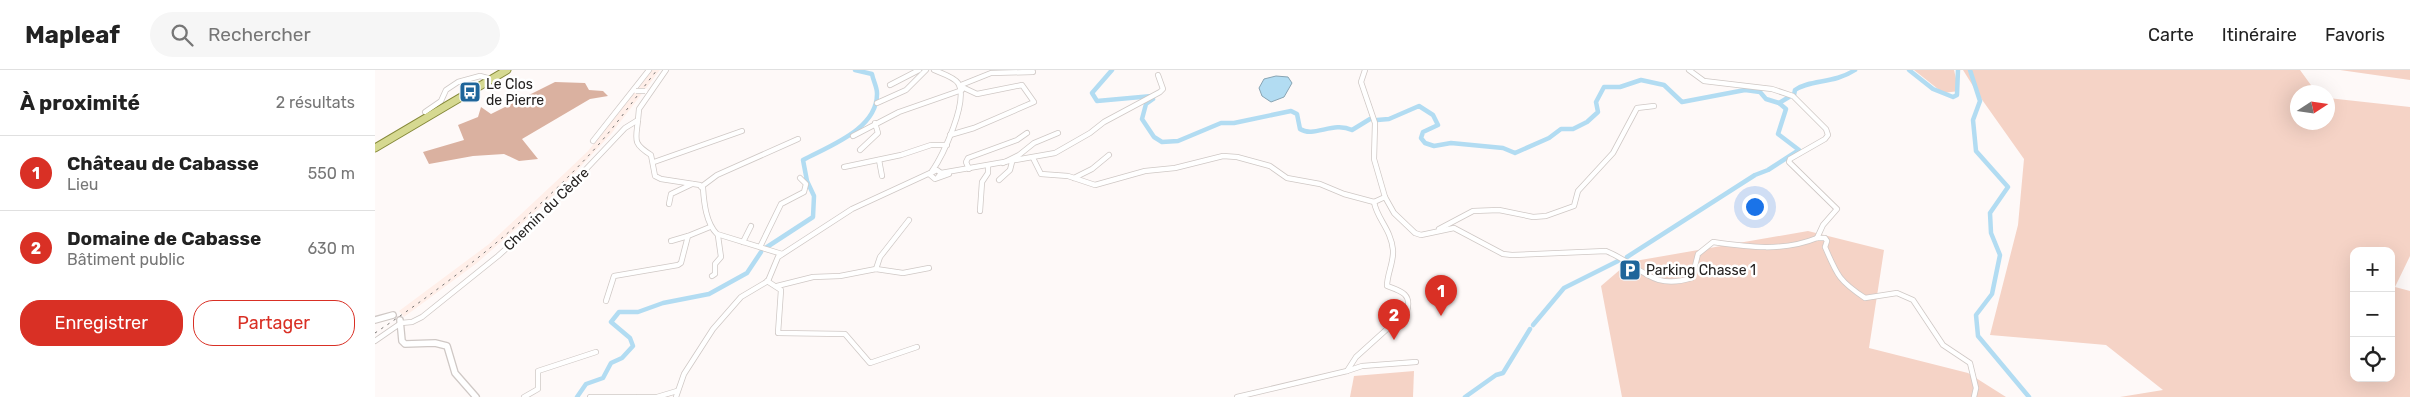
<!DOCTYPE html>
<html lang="fr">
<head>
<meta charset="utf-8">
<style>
	:root { --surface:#fff; --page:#f6f6f6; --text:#222; --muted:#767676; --line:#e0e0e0; --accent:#d93025 }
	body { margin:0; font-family:Rubik,sans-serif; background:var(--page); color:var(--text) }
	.controls { position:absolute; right:15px; bottom:15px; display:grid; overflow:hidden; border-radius:10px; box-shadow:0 5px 20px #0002 }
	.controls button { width:45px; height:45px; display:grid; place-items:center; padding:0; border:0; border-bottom:1px solid var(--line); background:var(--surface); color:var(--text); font:25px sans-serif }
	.compass { position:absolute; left:1915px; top:15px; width:45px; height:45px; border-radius:50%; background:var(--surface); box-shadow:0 5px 20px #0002; rotate:78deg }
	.you { position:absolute; left:1379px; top:136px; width:18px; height:18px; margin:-12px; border:4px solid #fff; border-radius:50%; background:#1a73e8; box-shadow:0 0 0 8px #1a73e833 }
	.badge { display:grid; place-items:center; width:32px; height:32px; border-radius:50%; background:var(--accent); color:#fff; font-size:16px; font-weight:700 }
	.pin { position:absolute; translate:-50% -41px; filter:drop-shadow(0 1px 2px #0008) }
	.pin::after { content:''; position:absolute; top:26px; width:18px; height:15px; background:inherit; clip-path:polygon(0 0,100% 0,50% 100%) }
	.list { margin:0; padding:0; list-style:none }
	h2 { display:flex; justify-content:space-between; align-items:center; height:65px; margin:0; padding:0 20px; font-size:21px }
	h2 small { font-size:16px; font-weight:400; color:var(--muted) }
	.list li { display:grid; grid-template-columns:32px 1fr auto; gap:15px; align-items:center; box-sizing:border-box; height:75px; padding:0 20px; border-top:1px solid var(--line) }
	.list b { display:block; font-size:19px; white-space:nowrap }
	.list p { margin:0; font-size:16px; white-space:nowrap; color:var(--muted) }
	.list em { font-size:16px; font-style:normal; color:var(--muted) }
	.actions { display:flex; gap:10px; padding:15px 20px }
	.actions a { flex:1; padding:11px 0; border:1px solid var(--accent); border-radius:20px; text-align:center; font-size:18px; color:var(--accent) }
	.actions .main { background:var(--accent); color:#fff }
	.icon { flex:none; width:28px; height:28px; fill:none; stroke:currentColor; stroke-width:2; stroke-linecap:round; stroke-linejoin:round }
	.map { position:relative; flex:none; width:2035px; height:327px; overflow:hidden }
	header { display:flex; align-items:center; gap:30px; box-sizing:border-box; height:70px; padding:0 25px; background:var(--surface); border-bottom:1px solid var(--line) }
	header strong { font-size:24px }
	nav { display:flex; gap:28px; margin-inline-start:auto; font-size:18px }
	.search { width:350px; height:45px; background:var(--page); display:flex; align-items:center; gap:12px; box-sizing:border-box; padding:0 18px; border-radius:28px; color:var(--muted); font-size:19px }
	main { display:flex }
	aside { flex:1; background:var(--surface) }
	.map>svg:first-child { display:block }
	.built { fill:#ffefe9 }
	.green { fill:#f5d3c6; fill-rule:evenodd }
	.forest { fill:#dab1a0 }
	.water { fill:#b2dcf2; stroke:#88a4b3 }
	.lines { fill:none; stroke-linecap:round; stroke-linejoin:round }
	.canal { stroke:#b2dcf2; stroke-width:4.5 }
	.street-casing { stroke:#cfc8c5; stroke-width:6 }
	.secondary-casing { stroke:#cfc8c5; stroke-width:8 }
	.primary-casing { stroke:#86893a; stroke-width:9 }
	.street { stroke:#fff; stroke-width:4.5 }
	.secondary { stroke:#fff; stroke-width:5.5 }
	.primary { stroke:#d6d991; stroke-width:7 }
	.rail { stroke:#797675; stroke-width:1; stroke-dasharray:2.5 5; stroke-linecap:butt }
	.street-bridge-casing { stroke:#cfc8c5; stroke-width:6; stroke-linecap:butt }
	.street-bridge { stroke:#fff; stroke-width:4.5 }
	.labels { text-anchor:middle; stroke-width:5; stroke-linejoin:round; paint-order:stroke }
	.poi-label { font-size:14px; fill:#252221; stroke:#fff; text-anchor:start }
	.street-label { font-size:14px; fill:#252221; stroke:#fff }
</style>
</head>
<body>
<header>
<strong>Mapleaf</strong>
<div class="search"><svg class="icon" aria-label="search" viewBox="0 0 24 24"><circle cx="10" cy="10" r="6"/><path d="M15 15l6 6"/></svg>Rechercher</div>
<nav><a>Carte</a><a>Itinéraire</a><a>Favoris</a></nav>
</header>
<main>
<aside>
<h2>À proximité<small>2 résultats</small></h2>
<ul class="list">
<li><span class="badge">1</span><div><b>Château de Cabasse</b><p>Lieu</p></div><em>550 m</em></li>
<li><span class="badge">2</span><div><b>Domaine de Cabasse</b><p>Bâtiment public</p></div><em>630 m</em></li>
</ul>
<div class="actions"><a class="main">Enregistrer</a><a>Partager</a></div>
</aside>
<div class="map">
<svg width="2035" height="327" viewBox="0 0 2035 327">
	<rect width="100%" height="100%" fill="#fef9f8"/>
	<path class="built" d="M 277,0 L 285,0 L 236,64 L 178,126 L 102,193 L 29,247 L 24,241 L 114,174 L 191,102 L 213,81 Z"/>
	<g class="green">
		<path d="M 1539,0 L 1579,0 L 1584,21 L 1568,23 Z"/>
		<path d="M 1588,0 L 1925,0 L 1941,22 L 1922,22 L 1922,52 L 1952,52 L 1953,28 L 2035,37 L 2035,186 L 2020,217 L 2035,221 L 2035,327 L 1745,327 L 1788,320 L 1731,275 L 1615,265 L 1643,155 L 1649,89 L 1603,24 ZM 1979,181 L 2016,181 L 2016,308 L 1979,308 Z"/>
		<path d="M 1965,0 L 2035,0 L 2035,10 Z"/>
		<path d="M 1433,161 L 1509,180 L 1494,278 L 1593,303 L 1631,327 L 1247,327 L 1226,216 L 1254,192 Z"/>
		<path d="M 1039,301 L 1038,327 L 975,327 L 979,306 Z"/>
	</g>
	<path class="forest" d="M 180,12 L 210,13 L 214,20 L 228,21 L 233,26 L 215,29 L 147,69 L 163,89 L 144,91 L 129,84 L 98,86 L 54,94 L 48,82 L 89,70 L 83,55 L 103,47 L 106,37 L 116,44 Z"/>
	<path class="water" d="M 901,6 L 913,7 L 917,13 L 909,27 L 896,32 L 887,26 L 884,18 L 889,9 Z"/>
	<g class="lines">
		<g class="canal">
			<path d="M 737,0 L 717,23 L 722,31 L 777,26"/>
			<path d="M 1534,0 L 1558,19 L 1578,27 L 1582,25 L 1583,0"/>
			<path d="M 1595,0 L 1605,31 L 1598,50 L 1601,81 L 1633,117 L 1615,143 L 1616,163 L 1625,185 L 1617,224 L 1601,245 L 1603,266 L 1654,327"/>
			<path d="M 1419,25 L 1420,20 C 1435,9 1459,14 1480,0"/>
			<path d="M 778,29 L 771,34 L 767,49 L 779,67 L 787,72 L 803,71 L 846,53 L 859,53 L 916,41 L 922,44 L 925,59 C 939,68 958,51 977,60 L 995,49"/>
			<path d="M 1002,50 L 1014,49 L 1044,36 L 1058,45 L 1063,55 L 1048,62 L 1046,68 L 1050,73 L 1059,76 L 1076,73 L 1128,78 L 1140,83 L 1174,68 L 1186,59 L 1198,59 L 1212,52 L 1223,42 L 1221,32 L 1229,17 L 1245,17 L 1266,10 L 1289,15 L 1307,32 L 1370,20 L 1385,22 L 1391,29 L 1404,33 L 1414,27"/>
			<path d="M 392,177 L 438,147 L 439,126 L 432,111 L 428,90 C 454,76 503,59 502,23 C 502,17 498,10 497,4 L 480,0"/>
			<path d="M 1252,187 L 1380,105 L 1393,100 L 1424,80 L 1403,64 L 1411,39 L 1404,33"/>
			<path d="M 1158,255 L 1189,218 L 1245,190"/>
			<path d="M 202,327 L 211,314 L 228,308 L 236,293 L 247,288 L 258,276 L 255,268 L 236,252 L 244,242 L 263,242 L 288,233 L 334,224 L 372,203 L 386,182"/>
			<path d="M 1090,327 L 1121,305 L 1128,303 L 1155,259"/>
		</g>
		<g class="street-casing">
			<g id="street">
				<path d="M 990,0 L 986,12 L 1000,53 L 999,89 L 1010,127 L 999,132"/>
				<path d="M 1314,0 L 1329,11 L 1397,19 L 1418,26 L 1451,59 L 1453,65 L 1450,69 L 1415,89 L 1414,92 L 1462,139 L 1448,155 L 1442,168"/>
				<path d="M 515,15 L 544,0"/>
				<path d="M 586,15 L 616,3 L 658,2"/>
				<path d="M 502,33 L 531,20 L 551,0"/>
				<path d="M 50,42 L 66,31 L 71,20 L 83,12 L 105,6 L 116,9"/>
				<path d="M 263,50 C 261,70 257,73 276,85 L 280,106 L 286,109 L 325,115 L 328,118 C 329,133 331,153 342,164 L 407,184"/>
				<path d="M 575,65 L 599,58 L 659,32 L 647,15 L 602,24 L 587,17"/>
				<path d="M 478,66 L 524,42 L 587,20"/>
				<path d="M 218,71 L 274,0"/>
				<path d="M 485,80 L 503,63 L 500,53"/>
				<path d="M 658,88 L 666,104 L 693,106 L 720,115 L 770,101 L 800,98 L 848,86 L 862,87 L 895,96 L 912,108 L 945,114 L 969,124 L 999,132"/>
				<path d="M 504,90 L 507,106"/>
				<path d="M 279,92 L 367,61"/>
				<path d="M 628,93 L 644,85 L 659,73 L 683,63"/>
				<path d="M 469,97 L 526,85 L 556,75 L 572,75"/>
				<path d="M 594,99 L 591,92 L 593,88 L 642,70 L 652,63"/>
				<path d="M 557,101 C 568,86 594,30 583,13 C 579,7 566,3 559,0"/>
				<path d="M 566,103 L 680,83 L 715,63 L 729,52 L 785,22 L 788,19 L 783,5"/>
				<path d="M 563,107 L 566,103 L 562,100 L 554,104 L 560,109 L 574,104"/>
				<path d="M 699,108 L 717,99 L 734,85"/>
				<path d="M 624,110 L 635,100 L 637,92"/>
				<path d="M 326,117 L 342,105 L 423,69"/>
				<path d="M 1010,127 L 1019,143 L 1040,163 L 1046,165 L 1079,158 L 1128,184 L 1137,185 L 1231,181 C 1266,195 1275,221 1317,208 L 1323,184 L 1338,172 C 1373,177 1408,182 1442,168"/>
				<path d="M 294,134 L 296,124 L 317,114"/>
				<path d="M 605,141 L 607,112 L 613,103 L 613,96"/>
				<path d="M 1064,159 L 1098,141 L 1124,140 L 1158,147 L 1171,146 L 1199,136 L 1203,121 L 1238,83 L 1262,38 L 1279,36"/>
				<path d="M 1442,168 L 1450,168 L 1452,171 L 1450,177 C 1462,205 1464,211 1490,228 L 1522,223 L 1538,230 L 1568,275 L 1595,293 L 1601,318 L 1599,327"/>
				<path d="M 296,171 L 313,166"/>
				<path d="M 368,172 L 376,156"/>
				<path d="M 385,177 L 406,134 L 429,122 L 431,114 L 425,108"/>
				<path d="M 501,199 L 505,187 L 534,150"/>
				<path d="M 337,206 L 340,204 L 340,194 L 346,187 L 343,166"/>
				<path d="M 392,211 L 406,220 L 403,263 L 470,264 L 495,293 L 542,277"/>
				<path d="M 402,216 L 438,207 L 465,206 L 501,199 L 528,203 L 554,198"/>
				<path d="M 231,231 L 239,206 L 303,195 L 306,193 L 313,166 L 335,157"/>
				<path d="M 0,271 L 26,253 L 37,252 L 47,247 L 123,186 L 161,152 L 250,58 L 263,50 L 264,39 L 291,0"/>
				<path d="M 972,301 L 987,296 L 1041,292"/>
				<path d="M 149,327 L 163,319 L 163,301 L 221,282"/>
				<path d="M 215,327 L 261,327"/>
				<path d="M 262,327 L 282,327 L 302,321"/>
				<path d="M 301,327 L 309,304 L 338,259 L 366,227 L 393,211 L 403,187 L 477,139 L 555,103"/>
				<path d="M 862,327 L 972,301 L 981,287 L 1032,241 C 1037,224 1026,221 1012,216 C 1012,204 1019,192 1018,180 C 1016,159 1002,149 999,132"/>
			</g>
		</g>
		<g class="secondary-casing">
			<g id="secondary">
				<path d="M 0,250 L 18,245"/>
				<path d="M 25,250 L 27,271 L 30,274 L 60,273 L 72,276 L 80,303 L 101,327"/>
			</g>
		</g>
		<g class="primary-casing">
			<path id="primary" d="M 0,78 L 132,0"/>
		</g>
		<use href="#street" class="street"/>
		<use href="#secondary" class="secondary"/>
		<use href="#primary" class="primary"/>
		<path class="rail" d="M 0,263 C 78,211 152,152 216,83 C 240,57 260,28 282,0"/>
		<g class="street-bridge-casing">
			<path id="street-bridge" d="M 261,21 L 270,21"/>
		</g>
		<use href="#street-bridge" class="street-bridge"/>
	</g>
	<defs>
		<g id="bus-square" transform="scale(1.125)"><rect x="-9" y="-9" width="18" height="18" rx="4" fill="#1f659a" stroke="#fff"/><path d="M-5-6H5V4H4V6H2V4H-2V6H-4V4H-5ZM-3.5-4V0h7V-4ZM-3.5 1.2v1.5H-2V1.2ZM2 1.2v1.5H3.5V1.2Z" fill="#fff"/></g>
		<g id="parking-square" transform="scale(1.125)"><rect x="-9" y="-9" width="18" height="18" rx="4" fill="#1f659a" stroke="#fff"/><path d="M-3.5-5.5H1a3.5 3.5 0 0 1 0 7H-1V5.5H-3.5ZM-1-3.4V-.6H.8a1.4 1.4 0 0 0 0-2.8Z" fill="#fff"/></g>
	</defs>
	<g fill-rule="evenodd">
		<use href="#bus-square" x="95" y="22"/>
		<use href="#parking-square" x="1255" y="200"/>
	</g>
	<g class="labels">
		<g class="poi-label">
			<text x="111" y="19">Le Clos<tspan x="111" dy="16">de Pierre</tspan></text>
			<text x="1271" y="205">Parking Chasse 1</text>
		</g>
		<g class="street-label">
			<text transform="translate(171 139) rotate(-44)" y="5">Chemin du Cèdre</text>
		</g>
	</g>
</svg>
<div class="controls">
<button>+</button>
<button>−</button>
<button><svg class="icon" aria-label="locate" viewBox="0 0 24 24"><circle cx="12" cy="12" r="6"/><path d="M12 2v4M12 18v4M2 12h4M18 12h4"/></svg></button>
</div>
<svg class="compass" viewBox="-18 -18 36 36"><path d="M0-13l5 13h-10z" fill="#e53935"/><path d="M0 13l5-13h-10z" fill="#767676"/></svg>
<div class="you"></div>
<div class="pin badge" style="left:1066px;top:246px">1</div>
<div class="pin badge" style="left:1019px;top:270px">2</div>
</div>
</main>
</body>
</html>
